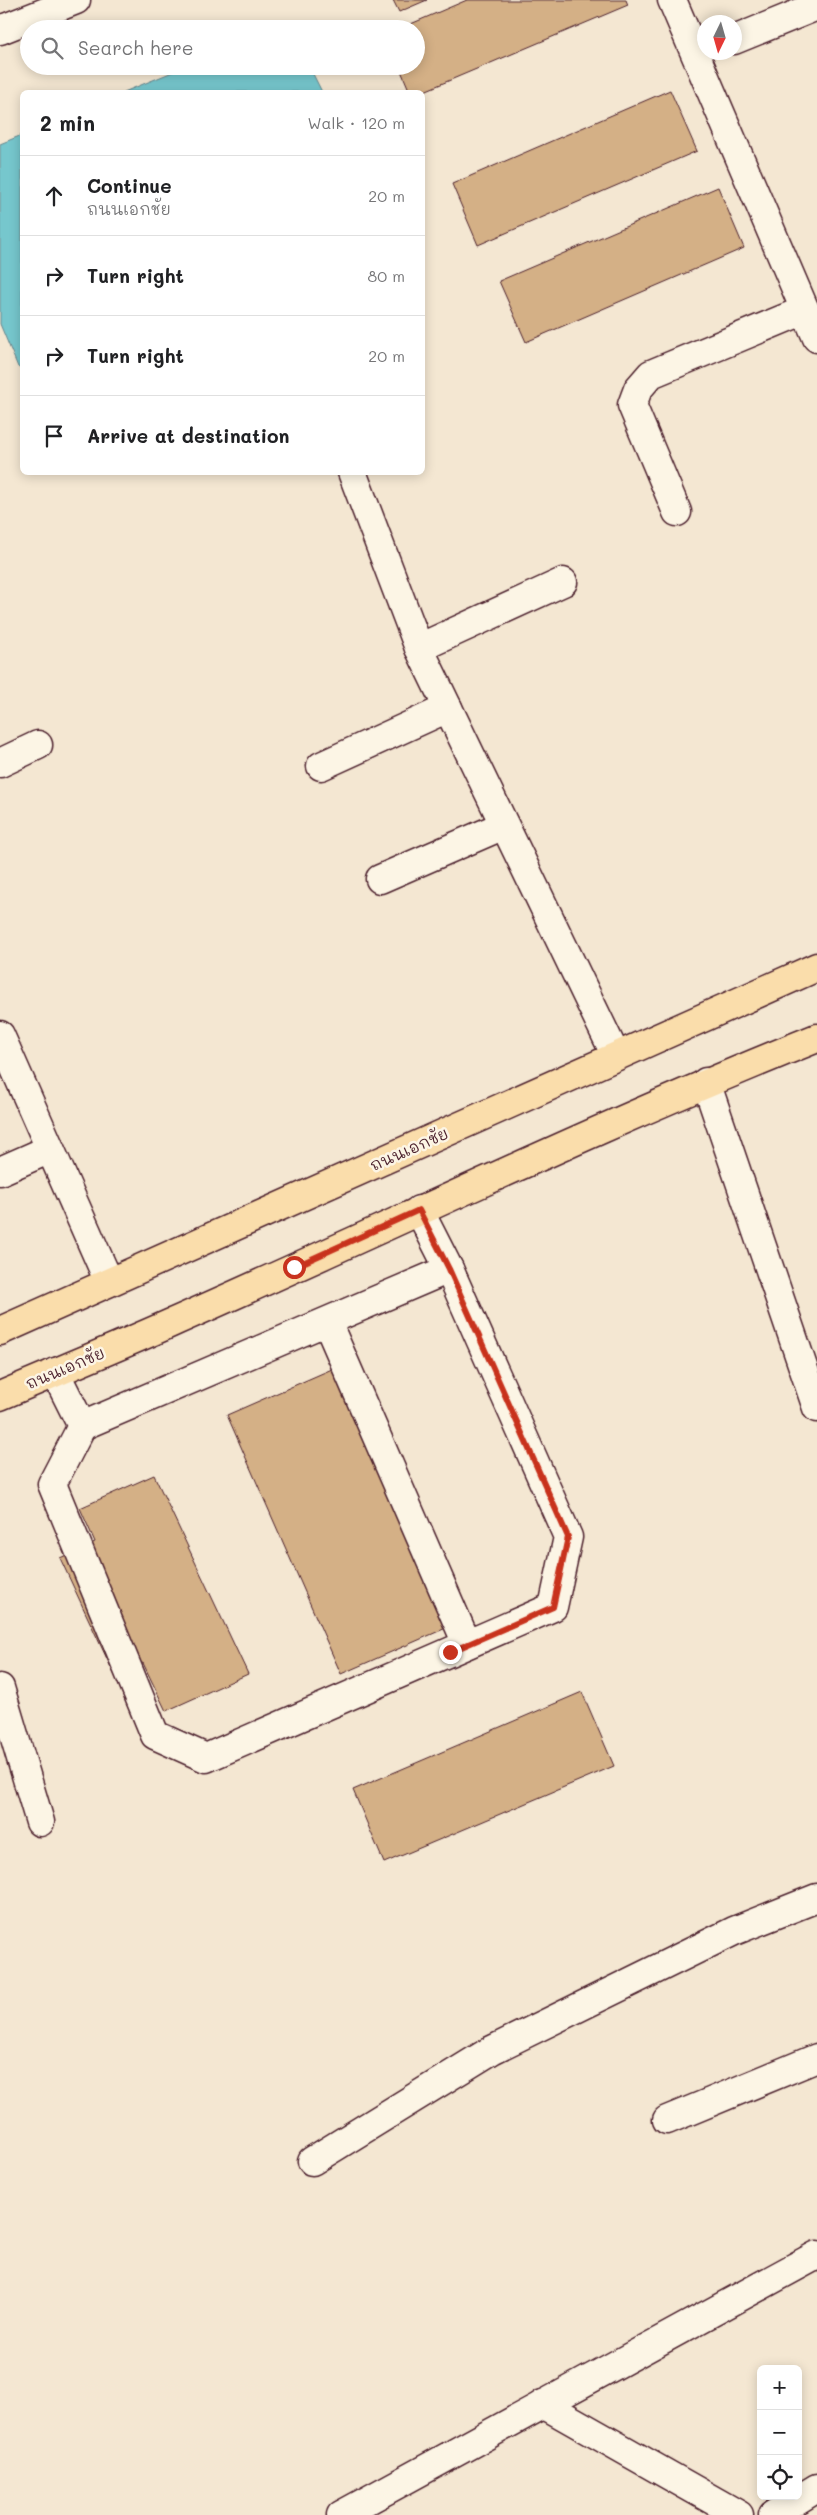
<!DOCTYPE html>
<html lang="en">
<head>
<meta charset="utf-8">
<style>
	:root { --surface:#fff; --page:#f6f6f6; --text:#202124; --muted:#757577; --line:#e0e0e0 }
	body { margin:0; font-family:Mali,"Playpen Sans Thai",sans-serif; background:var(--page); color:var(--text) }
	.controls { position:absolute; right:15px; bottom:15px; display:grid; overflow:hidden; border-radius:8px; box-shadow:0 2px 12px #0003 }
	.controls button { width:45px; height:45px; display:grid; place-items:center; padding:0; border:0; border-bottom:1px solid var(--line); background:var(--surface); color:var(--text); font:25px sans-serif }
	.compass { position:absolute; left:697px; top:15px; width:45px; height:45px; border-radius:50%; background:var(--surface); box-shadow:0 2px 12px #0003; rotate:185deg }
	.stop { position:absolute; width:15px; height:15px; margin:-11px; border:4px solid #c8321e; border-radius:50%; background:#fff }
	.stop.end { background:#c8321e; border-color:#fff; box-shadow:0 1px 5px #0008 }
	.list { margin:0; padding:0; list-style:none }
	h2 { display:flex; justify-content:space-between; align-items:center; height:65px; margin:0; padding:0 20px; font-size:21px }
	h2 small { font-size:16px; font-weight:400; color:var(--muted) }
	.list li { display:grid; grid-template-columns:32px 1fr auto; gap:15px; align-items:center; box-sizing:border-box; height:80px; padding:0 20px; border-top:1px solid var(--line) }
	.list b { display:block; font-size:19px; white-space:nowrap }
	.list p { margin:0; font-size:16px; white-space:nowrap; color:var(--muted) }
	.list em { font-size:16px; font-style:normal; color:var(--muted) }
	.icon { flex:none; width:28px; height:28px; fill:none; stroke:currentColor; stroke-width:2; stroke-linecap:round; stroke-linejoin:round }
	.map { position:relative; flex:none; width:817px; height:2515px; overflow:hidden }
	.search { position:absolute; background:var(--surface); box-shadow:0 2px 12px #0003; left:20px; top:20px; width:405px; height:55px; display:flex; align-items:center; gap:12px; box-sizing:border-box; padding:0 18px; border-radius:28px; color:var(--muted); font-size:19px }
	.panel { position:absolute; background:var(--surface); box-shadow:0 2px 12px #0003; left:20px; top:90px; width:405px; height:385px; border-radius:8px }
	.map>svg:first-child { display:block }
	.water { fill:#76c7cd; stroke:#64848c }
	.building { fill:#d4b086; stroke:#4a1f2b }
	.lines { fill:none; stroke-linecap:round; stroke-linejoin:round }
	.minor-casing { stroke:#4a1f2b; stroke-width:31 }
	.major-casing { stroke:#4a1f2b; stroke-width:31 }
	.minor { stroke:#fcf5e5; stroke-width:28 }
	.major { stroke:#faddab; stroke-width:28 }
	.route { stroke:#c8321e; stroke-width:6 }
	.labels { text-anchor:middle; stroke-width:5; stroke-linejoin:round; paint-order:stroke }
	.street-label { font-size:16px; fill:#4a1f2b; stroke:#fcf5e5 }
</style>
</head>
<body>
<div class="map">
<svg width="817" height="2515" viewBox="0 0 817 2515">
	<rect width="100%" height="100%" fill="#f4e7d2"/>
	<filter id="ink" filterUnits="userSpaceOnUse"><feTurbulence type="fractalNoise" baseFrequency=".02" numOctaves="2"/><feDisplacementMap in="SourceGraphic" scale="10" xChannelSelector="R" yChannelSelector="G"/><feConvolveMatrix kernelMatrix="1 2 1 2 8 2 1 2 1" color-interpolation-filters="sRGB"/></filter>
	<g filter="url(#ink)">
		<g class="water">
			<path d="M 187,66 L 309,66 L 322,92 L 124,92 Z"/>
			<path d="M 22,135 L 22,370 L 18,367 L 0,324 L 0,144 Z"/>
		</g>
		<g class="building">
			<path d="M 393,0 L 427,0 L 399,12 Z"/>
			<path d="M 467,0 L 626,0 L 628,5 L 422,92 L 410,92 L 399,66 L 416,66 L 416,29 L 399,29 Z"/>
			<path d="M 670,90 L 697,151 L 478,245 L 452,184 Z"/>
			<path d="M 718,187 L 744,248 L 526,342 L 499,281 Z"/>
			<path d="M 332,1369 L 446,1628 L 341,1674 L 227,1415 Z"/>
			<path d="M 154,1475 L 248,1674 L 166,1711 L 143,1663 L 115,1676 L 60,1558 L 95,1542 L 80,1508 Z"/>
			<path d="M 582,1692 L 614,1766 L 384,1863 L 353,1790 Z"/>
		</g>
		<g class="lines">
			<g class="minor-casing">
				<g id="minor">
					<path d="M 672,0 L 817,338"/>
					<path d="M 0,30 L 76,0"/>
					<path d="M 734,40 L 817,6"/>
					<path d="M 352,472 L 419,648 L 616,1056"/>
					<path d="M 677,512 L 632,405 L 638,389 L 651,374 L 805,310"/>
					<path d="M 419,648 L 563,582"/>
					<path d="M 0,763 L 38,745"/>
					<path d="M 321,766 L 448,708"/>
					<path d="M 380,879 L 504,825"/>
					<path d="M 0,1035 L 109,1282"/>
					<path d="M 706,1082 L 817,1408"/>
					<path d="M 0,1171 L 50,1149"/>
					<path d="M 327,1322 L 467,1644"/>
					<path d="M 55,1372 L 82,1426 L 52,1484 L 155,1735 L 206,1758 L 553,1607 L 568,1537 L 449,1269 L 419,1210"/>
					<path d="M 82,1426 L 449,1269"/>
					<path d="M 0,1688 L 40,1822"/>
					<path d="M 667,2120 L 817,2058"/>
					<path d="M 312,2161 L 492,2050 L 734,1931 L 817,1898"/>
					<path d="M 543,2404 L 739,2515"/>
					<path d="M 341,2515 L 817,2255"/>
					<path d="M 773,2515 L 817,2488"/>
				</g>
			</g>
			<g class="major-casing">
				<g id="major">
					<path d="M 0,1331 L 817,967"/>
					<path d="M 0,1396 C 56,1372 113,1349 169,1324 C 385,1229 597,1126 817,1038"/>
				</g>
			</g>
			<use href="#minor" class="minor"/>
			<use href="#major" class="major"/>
		</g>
	</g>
	<g class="lines" filter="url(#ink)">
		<path class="route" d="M 294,1267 L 419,1210 L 449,1269 L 568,1537 L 553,1607 L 450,1652"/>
	</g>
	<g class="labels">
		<g class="street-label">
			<text transform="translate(409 1149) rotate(-24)" y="6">ถนนเอกชัย</text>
			<text transform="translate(65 1368) rotate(-23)" y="6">ถนนเอกชัย</text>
		</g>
	</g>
</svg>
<div class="controls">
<button>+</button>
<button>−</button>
<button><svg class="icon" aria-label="locate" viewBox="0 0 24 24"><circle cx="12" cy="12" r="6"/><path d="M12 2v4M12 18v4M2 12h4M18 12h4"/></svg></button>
</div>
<svg class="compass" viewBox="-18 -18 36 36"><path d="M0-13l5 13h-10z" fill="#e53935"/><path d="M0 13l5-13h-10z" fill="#757577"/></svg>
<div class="stop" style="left:294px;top:1267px"></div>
<div class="stop end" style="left:450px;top:1652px"></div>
<div class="search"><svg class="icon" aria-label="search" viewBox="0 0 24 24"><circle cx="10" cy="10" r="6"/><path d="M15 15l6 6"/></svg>Search here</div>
<section class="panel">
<h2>2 min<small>Walk · 120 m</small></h2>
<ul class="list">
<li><svg class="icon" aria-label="ahead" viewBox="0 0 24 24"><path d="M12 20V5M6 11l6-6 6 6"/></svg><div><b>Continue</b><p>ถนนเอกชัย</p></div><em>20 m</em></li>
<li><svg class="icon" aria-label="right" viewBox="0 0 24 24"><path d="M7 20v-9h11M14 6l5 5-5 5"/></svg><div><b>Turn right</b></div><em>80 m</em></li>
<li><svg class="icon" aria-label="right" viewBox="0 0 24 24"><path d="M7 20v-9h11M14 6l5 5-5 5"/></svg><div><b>Turn right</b></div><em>20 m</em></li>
<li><svg class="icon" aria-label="arrive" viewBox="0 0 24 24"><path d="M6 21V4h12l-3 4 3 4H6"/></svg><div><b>Arrive at destination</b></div></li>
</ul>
</section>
</div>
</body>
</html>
